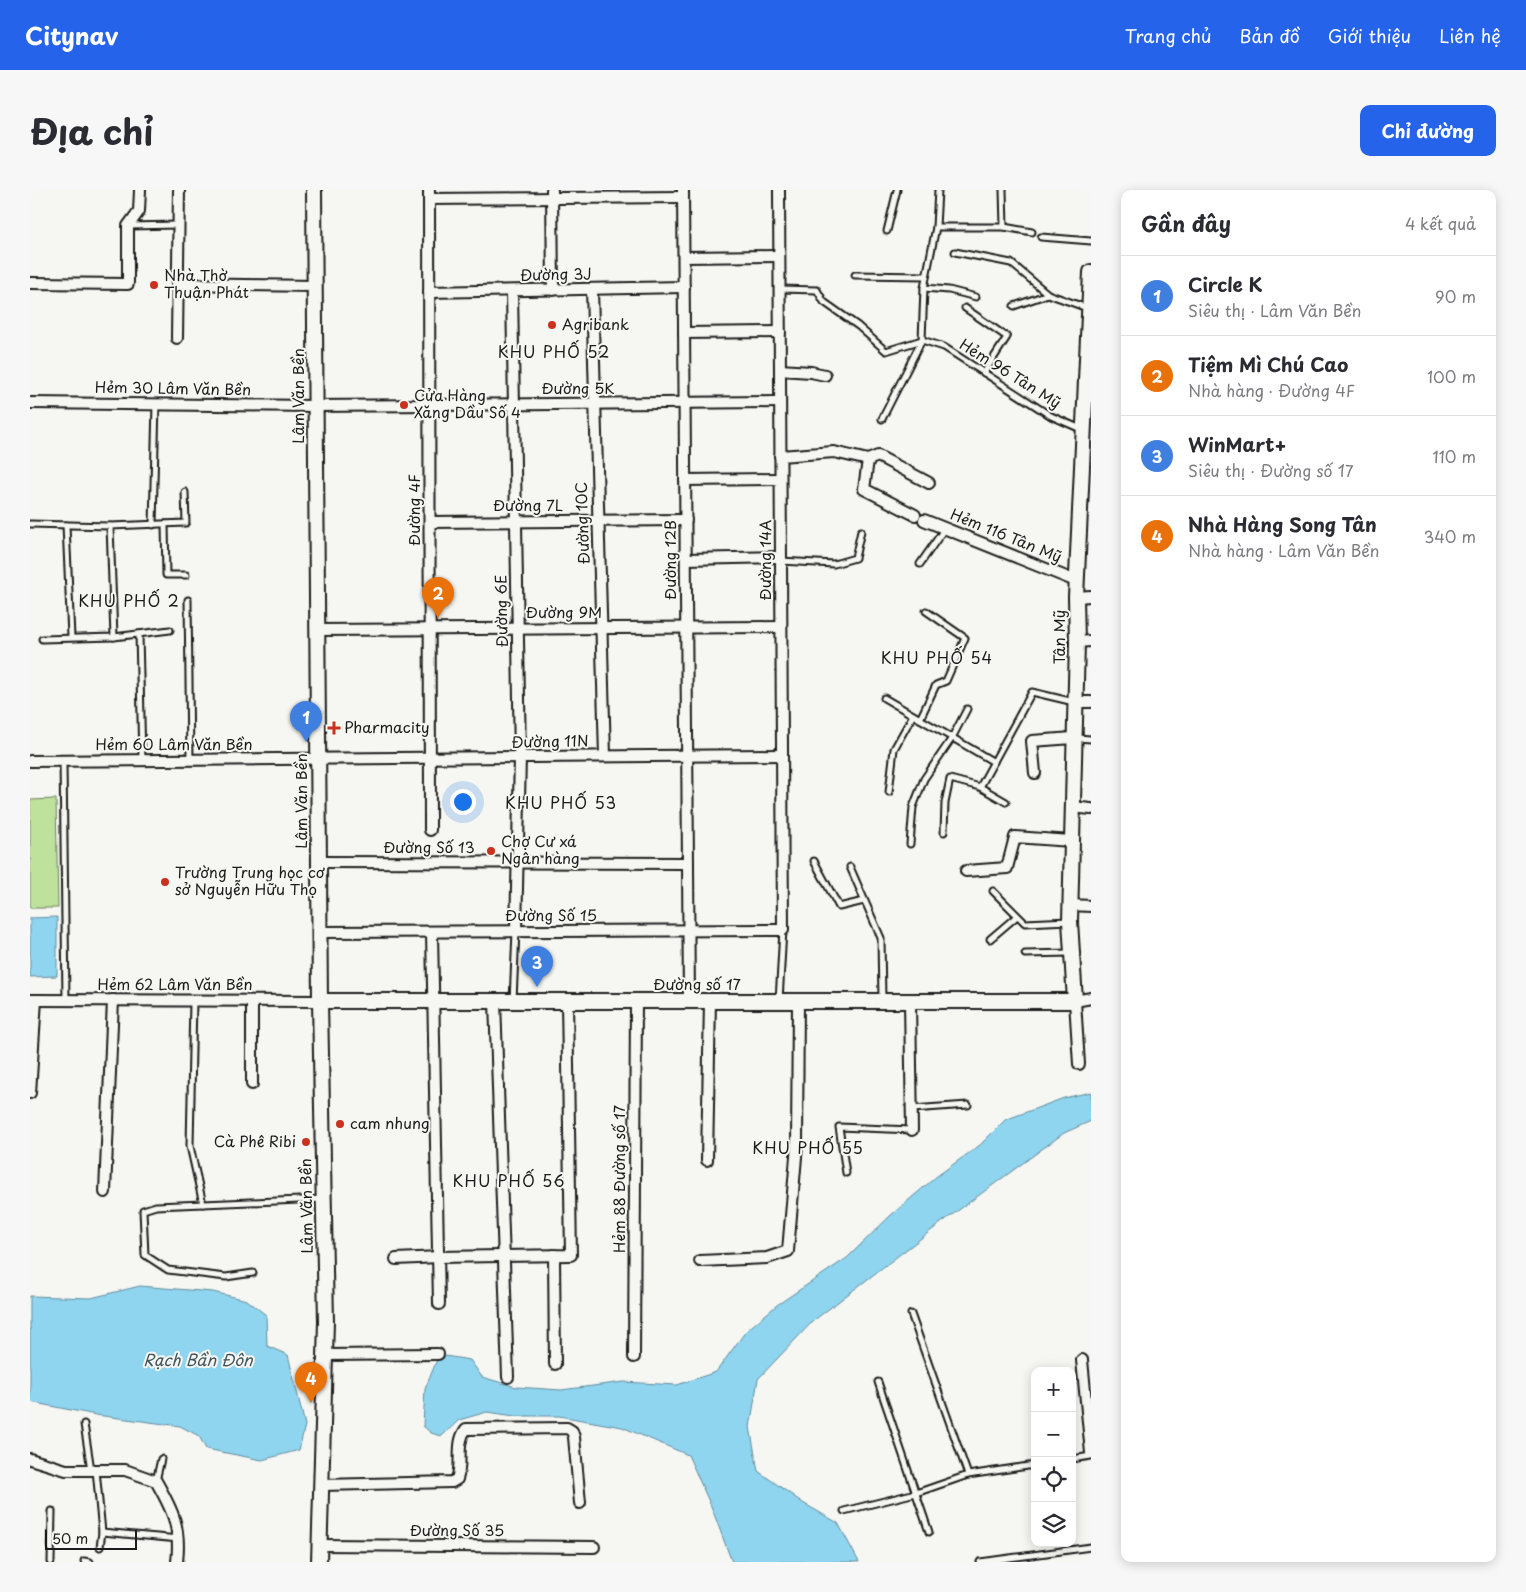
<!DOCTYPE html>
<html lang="vi">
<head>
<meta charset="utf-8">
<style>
	:root { --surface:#fff; --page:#f7f7f7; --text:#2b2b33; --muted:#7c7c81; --line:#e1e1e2; --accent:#2563eb }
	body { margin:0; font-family:"Playpen Sans",sans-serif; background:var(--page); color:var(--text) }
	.controls { position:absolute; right:15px; bottom:15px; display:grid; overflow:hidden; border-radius:10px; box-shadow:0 2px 12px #0003 }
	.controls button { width:45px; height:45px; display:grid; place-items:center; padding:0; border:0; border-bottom:1px solid var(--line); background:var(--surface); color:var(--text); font:25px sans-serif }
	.scale { position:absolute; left:15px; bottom:12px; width:92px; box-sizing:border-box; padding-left:5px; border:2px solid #1c1c1c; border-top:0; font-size:14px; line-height:18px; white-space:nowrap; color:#1c1c1c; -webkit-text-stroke:4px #f6f6f2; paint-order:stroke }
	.you { position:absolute; left:432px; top:611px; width:18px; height:18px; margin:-12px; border:4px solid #fff; border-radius:50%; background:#1a73e8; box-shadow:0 0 0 8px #1a73e833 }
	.badge { display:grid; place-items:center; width:32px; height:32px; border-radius:50%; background:var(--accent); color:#fff; font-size:16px; font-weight:700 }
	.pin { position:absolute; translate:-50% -41px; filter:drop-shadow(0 1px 2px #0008) }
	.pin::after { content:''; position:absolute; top:26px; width:18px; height:15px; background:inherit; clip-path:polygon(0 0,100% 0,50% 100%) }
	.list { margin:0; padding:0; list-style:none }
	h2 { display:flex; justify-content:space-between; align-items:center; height:65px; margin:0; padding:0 20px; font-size:21px }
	h2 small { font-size:16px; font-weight:400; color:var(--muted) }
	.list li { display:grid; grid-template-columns:32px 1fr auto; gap:15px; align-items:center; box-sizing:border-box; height:80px; padding:0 20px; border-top:1px solid var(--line) }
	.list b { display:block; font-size:19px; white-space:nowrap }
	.list p { margin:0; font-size:16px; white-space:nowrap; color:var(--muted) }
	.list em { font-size:16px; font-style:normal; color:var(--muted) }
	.icon { flex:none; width:28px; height:28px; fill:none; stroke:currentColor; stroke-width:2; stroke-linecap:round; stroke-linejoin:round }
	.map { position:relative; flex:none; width:1061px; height:1372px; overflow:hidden; border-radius:10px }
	header { display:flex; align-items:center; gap:30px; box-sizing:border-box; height:70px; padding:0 25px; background:var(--accent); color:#fff }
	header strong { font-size:24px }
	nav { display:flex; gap:28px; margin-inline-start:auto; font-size:18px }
	.intro { display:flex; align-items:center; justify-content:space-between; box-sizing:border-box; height:120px; padding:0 30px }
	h1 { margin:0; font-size:35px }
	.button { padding:12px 22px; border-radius:10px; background:var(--accent); color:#fff; font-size:18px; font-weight:700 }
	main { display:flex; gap:30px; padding:0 30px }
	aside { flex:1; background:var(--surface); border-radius:10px; box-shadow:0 2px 12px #0003 }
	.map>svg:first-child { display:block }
	.green { fill:#bee29c; stroke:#6d7f5c }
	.water { fill:#8fd5f0; stroke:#618b9b }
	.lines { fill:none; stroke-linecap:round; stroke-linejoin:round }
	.lane-casing { stroke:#1c1c1c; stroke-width:9 }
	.street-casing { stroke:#1c1c1c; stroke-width:14 }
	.secondary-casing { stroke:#1c1c1c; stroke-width:18 }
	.lane { stroke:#f6f6f2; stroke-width:5 }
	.street { stroke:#f6f6f2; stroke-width:10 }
	.secondary { stroke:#f6f6f2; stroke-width:14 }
	.poi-dot { fill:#c8321e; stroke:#f6f6f2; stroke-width:2 }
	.labels { text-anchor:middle; stroke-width:4; stroke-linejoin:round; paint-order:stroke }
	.street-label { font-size:15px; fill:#1c1c1c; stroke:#f6f6f2 }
	.poi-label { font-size:15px; fill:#1c1c1c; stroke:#f6f6f2; text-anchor:start }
	.neighbourhood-label { font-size:16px; letter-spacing:1px; fill:#1c1c1c; stroke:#f6f6f2 }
	.water-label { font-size:16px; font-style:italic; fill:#3e545c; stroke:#f6f6f2 }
</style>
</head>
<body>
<header>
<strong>Citynav</strong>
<nav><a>Trang chủ</a><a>Bản đồ</a><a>Giới thiệu</a><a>Liên hệ</a></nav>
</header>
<div class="intro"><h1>Địa chỉ</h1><a class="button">Chỉ đường</a></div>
<main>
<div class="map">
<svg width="1061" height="1372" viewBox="0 0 1061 1372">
	<rect width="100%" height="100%" fill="#f6f6f2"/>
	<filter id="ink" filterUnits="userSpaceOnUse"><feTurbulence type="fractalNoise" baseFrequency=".02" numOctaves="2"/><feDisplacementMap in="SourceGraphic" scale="10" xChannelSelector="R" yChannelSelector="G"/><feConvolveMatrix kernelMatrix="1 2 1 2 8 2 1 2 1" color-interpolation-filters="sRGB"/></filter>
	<g filter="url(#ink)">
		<path class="green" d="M 26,609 L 28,718 L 0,718 L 0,610 Z"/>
		<g class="water">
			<path d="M 27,727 L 27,786 L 0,787 L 0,728 Z"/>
			<path d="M 1061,902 L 1061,931 L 1034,943 L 911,1033 L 783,1131 L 728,1189 L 720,1237 L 728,1281 L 773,1313 L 808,1333 L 829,1372 L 702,1372 L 681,1316 L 658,1265 L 592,1237 L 529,1226 L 485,1226 L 457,1222 L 429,1230 L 412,1246 L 401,1243 L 393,1236 L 395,1199 L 409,1165 L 440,1170 L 452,1187 L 486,1197 L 531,1200 L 594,1192 L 647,1195 L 686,1182 L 716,1141 L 747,1115 L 817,1068 L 860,1026 L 907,986 L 950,955 L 975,930 L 1034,908 Z"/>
			<path d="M 110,1096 L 183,1102 L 217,1110 L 236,1125 L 237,1156 L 258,1165 L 275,1235 L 269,1260 L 232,1270 L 176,1259 L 169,1246 L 150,1236 L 66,1225 L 0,1212 L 0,1106 L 61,1108 Z"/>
		</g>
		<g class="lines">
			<g class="lane-casing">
				<g id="lane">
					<path d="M 973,0 L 974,37"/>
					<path d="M 99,36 L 148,35"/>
					<path d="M 906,37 L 974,37 L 1002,42"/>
					<path d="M 857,41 L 867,0"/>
					<path d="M 1011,47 L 1061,51"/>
					<path d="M 925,62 L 981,73 L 1018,104 L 1057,118"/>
					<path d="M 825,85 L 896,86"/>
					<path d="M 894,98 L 919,100 L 946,107"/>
					<path d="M 749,99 L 787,100 L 794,112 L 828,136 L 856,161 L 892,150"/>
					<path d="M 984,116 L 1018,104"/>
					<path d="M 935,118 L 977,147 L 954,183"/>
					<path d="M 892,150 L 914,157 L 1021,226 L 1051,239"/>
					<path d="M 852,229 L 892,150 L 894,98 L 906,37 L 908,0"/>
					<path d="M 0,334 L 80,336 L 156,333 L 155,302"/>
					<path d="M 135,334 L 136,385 L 156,385"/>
					<path d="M 36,335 L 41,447"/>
					<path d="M 123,335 L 126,213"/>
					<path d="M 80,336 L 84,447"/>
					<path d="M 751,371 L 804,374 L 825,368 L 831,341"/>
					<path d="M 890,374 L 915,338"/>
					<path d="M 158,410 L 160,570"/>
					<path d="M 109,444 L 112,570"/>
					<path d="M 12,449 L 84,447 L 140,440"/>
					<path d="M 854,508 L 964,572"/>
					<path d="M 890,529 L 906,495 L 916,491 L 935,448 L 896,421"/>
					<path d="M 1047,548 L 1061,549"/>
					<path d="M 33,571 L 36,810"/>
					<path d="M 950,597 L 1002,502 L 1044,512"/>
					<path d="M 859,602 L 864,559 L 883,525"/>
					<path d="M 914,642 L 915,613 L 920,589 L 950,597 L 976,612"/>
					<path d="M 880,654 L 883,617 L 894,589 L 922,548 L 937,519"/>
					<path d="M 784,671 L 809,717 L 834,711"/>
					<path d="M 820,677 L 851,748 L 852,810"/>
					<path d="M 963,701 L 995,733 L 1039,731"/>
					<path d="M 960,749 L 987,726"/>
					<path d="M 995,764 L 1040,763"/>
					<path d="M 163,811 L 160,956 L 173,1014"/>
					<path d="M 483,811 L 486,741"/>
					<path d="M 749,811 L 753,740"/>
					<path d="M 882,919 L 938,915"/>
					<path d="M 816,983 L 809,937 L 882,940"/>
					<path d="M 223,1083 L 196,1087 L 138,1080 L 115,1065 L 113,1020 L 126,1016 L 293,1009"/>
					<path d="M 881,1124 L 938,1285"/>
					<path d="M 848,1192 L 899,1342"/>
					<path d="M 54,1234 L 61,1280"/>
					<path d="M 1042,1269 L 1061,1266"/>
					<path d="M 66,1280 L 72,1342 L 149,1349"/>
					<path d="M 126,1291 L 131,1269"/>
					<path d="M 814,1321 L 886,1303 L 938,1285 L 1005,1275"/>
					<path d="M 70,1357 L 72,1342"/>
					<path d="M 54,1371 L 60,1372"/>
					<path d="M 21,1372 L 22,1321"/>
					<path d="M 950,1372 L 1061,1357"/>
				</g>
			</g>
			<g class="street-casing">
				<g id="street">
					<path d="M 399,0 L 400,640"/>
					<path d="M 522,0 L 523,100"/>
					<path d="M 653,0 L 659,811"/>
					<path d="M 399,9 L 653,7"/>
					<path d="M 654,67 L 749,66"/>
					<path d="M 0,93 L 98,94 L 98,36 L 109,21 L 110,0"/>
					<path d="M 147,94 L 285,96"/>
					<path d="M 562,99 L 575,566"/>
					<path d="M 482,101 L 490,567 L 486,741"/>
					<path d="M 399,102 L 654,97"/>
					<path d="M 654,143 L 750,142"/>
					<path d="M 147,148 L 149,0"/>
					<path d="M 750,180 L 781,182 L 795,185"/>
					<path d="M 0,213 L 286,216 L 750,212"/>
					<path d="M 750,266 L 804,262 L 838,270 L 834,299 L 885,325"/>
					<path d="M 838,270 L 848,266 L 899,293"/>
					<path d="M 655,290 L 750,289"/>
					<path d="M 894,330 L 1046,391"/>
					<path d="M 400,332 L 656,330"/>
					<path d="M 656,369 L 751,367"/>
					<path d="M 1046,407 L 1061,406"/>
					<path d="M 287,440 L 751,437"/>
					<path d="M 1047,452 L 1061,451"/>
					<path d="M 1045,512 L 1061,512"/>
					<path d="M 0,571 L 752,565"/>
					<path d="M 1005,583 L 1002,551 L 1043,548"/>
					<path d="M 1042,617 L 1061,619"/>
					<path d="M 289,672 L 658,673"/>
					<path d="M 936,681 L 977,678 L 985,647 L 1041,651"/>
					<path d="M 1040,715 L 1061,716"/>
					<path d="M 289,742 L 753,740 L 749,0"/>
					<path d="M 402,742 L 409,1114"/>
					<path d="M 0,810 L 290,811"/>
					<path d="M 222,811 L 222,894"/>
					<path d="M 465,811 L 478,1187"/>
					<path d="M 880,811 L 882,940"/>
					<path d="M 1049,874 L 1045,811 L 1061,808"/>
					<path d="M 0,903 L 6,810"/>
					<path d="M 677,970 L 680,811"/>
					<path d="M 75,1002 L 83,810"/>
					<path d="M 524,1065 L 525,1174"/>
					<path d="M 366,1069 L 409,1067 L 541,1065 L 537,811"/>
					<path d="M 670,1071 L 737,1068 L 758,1061 L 767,955 L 768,811"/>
					<path d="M 295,1165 L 408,1164"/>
					<path d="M 604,1167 L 606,811"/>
					<path d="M 1052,1170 L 1061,1263"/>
					<path d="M 0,1269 L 36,1280 L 95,1280 L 126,1291 C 143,1321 151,1337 147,1372"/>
					<path d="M 292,1295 L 422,1292 L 427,1289 C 433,1273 425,1253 436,1239 L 537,1238 L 542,1241 L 544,1247 L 550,1313"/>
					<path d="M 290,1355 L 564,1357"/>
				</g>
			</g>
			<g class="secondary-casing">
				<g id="secondary">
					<path d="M 284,0 L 290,811 L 296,1132 L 289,1372"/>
					<path d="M 290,811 L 1045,811 L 1040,731 L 1047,452 L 1046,407 L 1061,82"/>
				</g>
			</g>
			<use href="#lane" class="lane"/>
			<use href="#street" class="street"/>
			<use href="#secondary" class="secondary"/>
		</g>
	</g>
	<g class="poi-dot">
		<circle cx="124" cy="95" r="5"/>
		<circle cx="522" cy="135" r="5"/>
		<circle cx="374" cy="215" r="5"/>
		<path d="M301.5 530.5h5v5h5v5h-5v5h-5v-5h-5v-5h5z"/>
		<circle cx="461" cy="661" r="5"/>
		<circle cx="135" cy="692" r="5"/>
		<circle cx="310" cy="934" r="5"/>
		<circle cx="276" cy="952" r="5"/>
	</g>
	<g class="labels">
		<g class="street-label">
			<text transform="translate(526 85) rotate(-1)" y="5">Đường 3J</text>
			<text transform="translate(980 184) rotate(32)" y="5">Hẻm 96 Tân Mỹ</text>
			<text transform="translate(143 199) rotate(1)" y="5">Hẻm 30 Lâm Văn Bền</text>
			<text x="548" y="204">Đường 5K</text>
			<text transform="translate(269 206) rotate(-90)" y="5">Lâm Văn Bền</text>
			<text x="498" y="321">Đường 7L</text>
			<text transform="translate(385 320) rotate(-90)" y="5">Đường 4F</text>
			<text transform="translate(553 333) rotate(-92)" y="5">Đường 10C</text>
			<text transform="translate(976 346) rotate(22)" y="5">Hẻm 116 Tân Mỹ</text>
			<text transform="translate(641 370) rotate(-90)" y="5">Đường 12B</text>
			<text transform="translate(736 370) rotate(-90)" y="5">Đường 14A</text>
			<text transform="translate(472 421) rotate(-91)" y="5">Đường 6E</text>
			<text x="534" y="428">Đường 9M</text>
			<text transform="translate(1030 447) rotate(-90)" y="5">Tân Mỹ</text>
			<text transform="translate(520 552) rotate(-1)" y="5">Đường 11N</text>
			<text x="144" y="560">Hẻm 60 Lâm Văn Bền</text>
			<text transform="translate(272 611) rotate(-90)" y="5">Lâm Văn Bền</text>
			<text x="399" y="663">Đường Số 13</text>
			<text x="521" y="731">Đường Số 15</text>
			<text x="145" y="800">Hẻm 62 Lâm Văn Bền</text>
			<text x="667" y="800">Đường số 17</text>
			<text transform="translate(590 989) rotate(-90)" y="5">Hẻm 88 Đường số 17</text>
			<text transform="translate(277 1016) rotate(-91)" y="5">Lâm Văn Bền</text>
			<text x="427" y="1346">Đường Số 35</text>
		</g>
		<g class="poi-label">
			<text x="134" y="91">Nhà Thờ<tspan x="134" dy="17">Thuận Phát</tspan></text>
			<text x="532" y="140">Agribank</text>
			<text x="384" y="211">Cửa Hàng<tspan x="384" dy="17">Xăng Dầu Số 4</tspan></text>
			<text x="314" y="543">Pharmacity</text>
			<text x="471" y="657">Chợ Cư xá<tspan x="471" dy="17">Ngân hàng</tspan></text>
			<text x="145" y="688">Trường Trung học cơ<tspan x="145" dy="17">sở Nguyễn Hữu Thọ</tspan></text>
			<text x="320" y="939">cam nhung</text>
			<text x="266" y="957" text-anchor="end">Cà Phê Ribi</text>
		</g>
		<g class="neighbourhood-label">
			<text x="524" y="168">KHU PHỐ 52</text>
			<text x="99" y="417">KHU PHỐ 2</text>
			<text x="907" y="474">KHU PHỐ 54</text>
			<text x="531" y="619">KHU PHỐ 53</text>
			<text x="778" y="964">KHU PHỐ 55</text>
			<text x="479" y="997">KHU PHỐ 56</text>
		</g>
		<g class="water-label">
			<text x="168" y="1176">Rạch Bần Đôn</text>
		</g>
	</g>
</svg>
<div class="controls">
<button>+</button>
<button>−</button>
<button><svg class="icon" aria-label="locate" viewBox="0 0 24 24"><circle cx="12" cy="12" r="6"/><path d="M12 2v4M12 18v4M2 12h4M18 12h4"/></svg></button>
<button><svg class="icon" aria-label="layers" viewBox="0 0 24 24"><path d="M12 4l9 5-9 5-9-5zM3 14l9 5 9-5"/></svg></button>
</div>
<div class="scale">50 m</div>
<div class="you"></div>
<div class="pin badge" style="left:276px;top:552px;background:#3f7fe0">1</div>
<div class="pin badge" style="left:408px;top:428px;background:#e8710a">2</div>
<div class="pin badge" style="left:507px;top:797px;background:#3f7fe0">3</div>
<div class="pin badge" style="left:281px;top:1213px;background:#e8710a">4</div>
</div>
<aside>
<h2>Gần đây<small>4 kết quả</small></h2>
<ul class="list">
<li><span class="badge" style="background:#3f7fe0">1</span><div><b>Circle K</b><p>Siêu thị · Lâm Văn Bền</p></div><em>90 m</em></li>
<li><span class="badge" style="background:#e8710a">2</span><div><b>Tiệm Mì Chú Cao</b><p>Nhà hàng · Đường 4F</p></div><em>100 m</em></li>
<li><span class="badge" style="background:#3f7fe0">3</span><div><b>WinMart+</b><p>Siêu thị · Đường số 17</p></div><em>110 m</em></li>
<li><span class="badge" style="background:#e8710a">4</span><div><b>Nhà Hàng Song Tân</b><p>Nhà hàng · Lâm Văn Bền</p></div><em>340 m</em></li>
</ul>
</aside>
</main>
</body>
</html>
